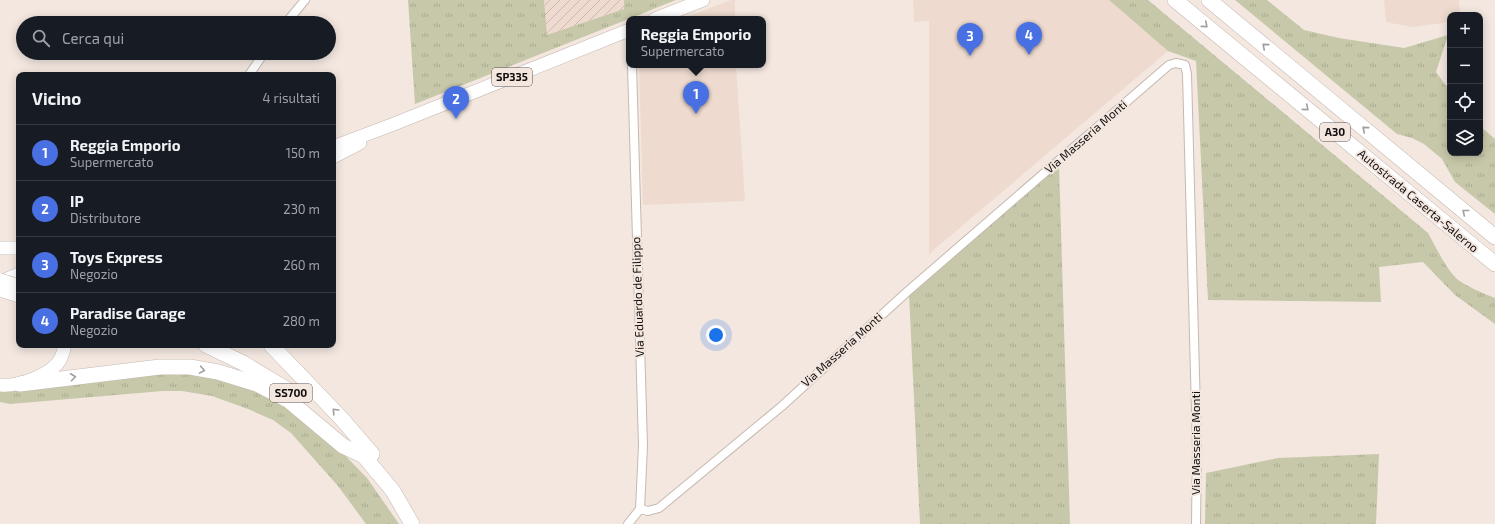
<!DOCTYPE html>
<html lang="it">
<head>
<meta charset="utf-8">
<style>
	:root { --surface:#171b24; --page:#242831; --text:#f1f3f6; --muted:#9ea1a6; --line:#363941; --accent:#4970e3 }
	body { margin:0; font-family:"Exo 2",sans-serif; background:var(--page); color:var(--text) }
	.controls { position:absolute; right:12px; top:12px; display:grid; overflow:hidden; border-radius:8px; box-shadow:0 2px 10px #0003 }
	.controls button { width:36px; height:36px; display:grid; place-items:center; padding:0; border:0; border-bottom:1px solid var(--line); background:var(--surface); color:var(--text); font:20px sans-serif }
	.you { position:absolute; left:716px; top:335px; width:14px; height:14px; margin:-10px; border:3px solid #fff; border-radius:50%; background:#1a73e8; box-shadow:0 0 0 6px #1a73e833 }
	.badge { display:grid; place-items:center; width:26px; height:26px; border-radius:50%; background:var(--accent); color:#fff; font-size:13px; font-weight:700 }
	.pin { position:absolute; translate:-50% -33px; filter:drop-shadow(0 1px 2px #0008) }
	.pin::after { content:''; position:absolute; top:21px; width:14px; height:12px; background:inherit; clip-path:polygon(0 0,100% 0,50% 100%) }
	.popup { position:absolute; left:626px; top:16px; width:140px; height:52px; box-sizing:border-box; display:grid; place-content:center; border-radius:8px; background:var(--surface); filter:drop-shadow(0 1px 3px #0005); font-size:13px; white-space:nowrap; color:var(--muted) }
	.popup b { font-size:15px; color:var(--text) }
	.popup::after { content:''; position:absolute; left:50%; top:100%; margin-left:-8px; border:8px solid transparent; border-top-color:var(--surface) }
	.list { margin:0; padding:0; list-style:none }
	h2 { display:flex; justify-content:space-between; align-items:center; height:52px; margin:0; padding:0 16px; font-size:17px }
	h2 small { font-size:13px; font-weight:400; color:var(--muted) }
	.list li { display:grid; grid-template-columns:26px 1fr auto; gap:12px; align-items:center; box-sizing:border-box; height:56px; padding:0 16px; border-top:1px solid var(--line) }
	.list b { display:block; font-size:15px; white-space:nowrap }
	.list p { margin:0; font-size:13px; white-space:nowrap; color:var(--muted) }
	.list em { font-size:13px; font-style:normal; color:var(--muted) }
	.icon { flex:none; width:22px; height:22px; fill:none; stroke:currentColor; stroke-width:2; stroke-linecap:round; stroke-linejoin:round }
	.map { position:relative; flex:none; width:1495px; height:524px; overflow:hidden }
	.search { position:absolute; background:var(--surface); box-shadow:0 2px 10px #0003; left:16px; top:16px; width:320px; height:44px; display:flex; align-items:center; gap:10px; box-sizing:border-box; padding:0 14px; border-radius:22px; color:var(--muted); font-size:15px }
	.panel { position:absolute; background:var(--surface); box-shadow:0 2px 10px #0003; left:16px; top:72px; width:320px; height:276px; border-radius:8px }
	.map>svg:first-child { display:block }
	.built { fill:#eedacf }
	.industrial { fill:url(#industrial-furrows) }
	.grass { fill:url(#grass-tufts) }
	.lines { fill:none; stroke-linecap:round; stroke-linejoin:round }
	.street-casing { stroke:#c5b9b2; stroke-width:10 }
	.primary-casing { stroke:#c5b9b2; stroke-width:14 }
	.highway-casing { stroke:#c5b9b2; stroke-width:16 }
	.street { stroke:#fff; stroke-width:8 }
	.primary { stroke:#fff; stroke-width:13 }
	.highway { stroke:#fff; stroke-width:15 }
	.primary-bridge-casing { stroke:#c5b9b2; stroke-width:14; stroke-linecap:butt }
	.highway-bridge-casing { stroke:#c5b9b2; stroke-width:16; stroke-linecap:butt }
	.primary-bridge { stroke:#fff; stroke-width:13 }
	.highway-bridge { stroke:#fff; stroke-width:15 }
	.oneway { stroke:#a09f9e }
	.labels { text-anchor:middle; stroke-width:4; stroke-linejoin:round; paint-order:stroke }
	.shield { fill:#f3e7e0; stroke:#564f4c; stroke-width:1 }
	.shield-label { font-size:11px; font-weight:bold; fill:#120e0c }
	.street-label { font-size:12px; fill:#120e0c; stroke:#f3e7e0 }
</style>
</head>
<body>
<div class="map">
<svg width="1495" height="524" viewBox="0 0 1495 524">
	<defs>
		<pattern id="industrial-furrows" width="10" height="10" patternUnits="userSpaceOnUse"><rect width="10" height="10" fill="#eedacf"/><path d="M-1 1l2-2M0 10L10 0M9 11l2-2" fill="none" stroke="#cbbab1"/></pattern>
		<pattern id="grass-tufts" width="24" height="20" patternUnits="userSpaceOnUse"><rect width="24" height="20" fill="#c7c8a9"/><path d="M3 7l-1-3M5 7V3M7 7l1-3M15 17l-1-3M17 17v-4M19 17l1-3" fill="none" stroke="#aaab90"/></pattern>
	</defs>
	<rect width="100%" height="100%" fill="#f3e7e0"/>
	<g class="built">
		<path d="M 731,0 L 735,0 L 735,19 L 682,19 Z"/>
		<path d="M 913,0 L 1109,0 L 1168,51 L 929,254 L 929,21 L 914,22 Z"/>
		<path d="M 1384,0 L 1459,0 L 1460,15 L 1450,15 L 1450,22 L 1412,27 L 1386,22 Z"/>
		<path d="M 639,65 L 736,65 L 745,201 L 643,205 Z"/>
	</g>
	<path class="industrial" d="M 544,0 L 624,0 L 624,9 L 546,36 Z"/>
	<g class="grass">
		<path d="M 408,0 L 544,0 L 547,35 L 624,9 L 624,0 L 676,0 L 415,104 Z"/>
		<path d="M 1109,0 L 1148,0 L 1428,233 C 1435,246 1446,268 1456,278 C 1463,285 1485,294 1495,298 L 1495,324 L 1455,295 L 1423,262 L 1379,267 L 1381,302 L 1208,300 L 1196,61 L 1168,51 Z"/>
		<path d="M 1235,0 L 1267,0 L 1304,30 L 1339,38 L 1404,48 L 1448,35 L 1436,72 L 1450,91 L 1450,153 L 1480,153 L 1480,126 L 1495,139 L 1495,214 L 1455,182 L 1442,159 L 1424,144 L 1412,138 L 1397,134 Z"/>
		<path d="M 1059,165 L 1070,524 L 920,524 L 909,294 Z"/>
		<path d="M 193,373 L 252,388 L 288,407 L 328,438 L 367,478 L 399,524 L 366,524 L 338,486 L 291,433 L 273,420 L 248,409 L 212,396 L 182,391 L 163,391 L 10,404 L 0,402 L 0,391 L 7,392 L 134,374 Z"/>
		<path d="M 1379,454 L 1376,524 L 1205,524 L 1206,473 L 1278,458 Z"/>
	</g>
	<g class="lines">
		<g class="street-casing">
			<g id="street">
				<path d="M 286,23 L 305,0"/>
				<path d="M 249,75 L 264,53"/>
				<path d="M 640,509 L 648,511 L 659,508 L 782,406 L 908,291 L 1169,65 L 1176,63 L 1185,65 L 1187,74 L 1197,449 L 1196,524"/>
				<path d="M 628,524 L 640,509 L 643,446 L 632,65"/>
			</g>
		</g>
		<g class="primary-casing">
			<g id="primary">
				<path d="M 655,19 L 703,0"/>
				<path d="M 333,147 L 394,124 L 629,30"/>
				<path d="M 333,157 L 360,143"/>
				<path d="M 0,248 L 19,248"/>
				<path d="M 0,282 L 19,274"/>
				<path d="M 0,385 C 17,387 50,376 60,360 C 62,356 64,350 65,345"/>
			</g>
		</g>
		<g class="highway-casing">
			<g id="highway">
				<path d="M 1175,0 L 1495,264"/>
				<path d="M 1209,0 L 1495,237"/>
				<path d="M 206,345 L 243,363 L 286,389"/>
				<path d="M 271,345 L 341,418 L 372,454"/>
				<path d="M 20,384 L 160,367 L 190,367 L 218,372 L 257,384 L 288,400 L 343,446 L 364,456"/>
				<path d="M 358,449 L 393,491 L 412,524"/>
			</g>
		</g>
		<use href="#street" class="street"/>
		<use href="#primary" class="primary"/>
		<use href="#highway" class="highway"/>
		<g class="primary-bridge-casing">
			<path id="primary-bridge" d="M 0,290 L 19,296"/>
		</g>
		<g class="highway-bridge-casing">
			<path id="highway-bridge" d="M 0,281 L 19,287"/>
		</g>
		<use href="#primary-bridge" class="primary-bridge"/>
		<use href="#highway-bridge" class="highway-bridge"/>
	</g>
	<defs><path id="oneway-chevron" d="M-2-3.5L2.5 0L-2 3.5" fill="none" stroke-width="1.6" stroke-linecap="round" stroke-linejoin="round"/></defs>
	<g class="oneway">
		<use href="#oneway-chevron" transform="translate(1205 25) rotate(40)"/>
		<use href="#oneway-chevron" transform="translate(1265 46) rotate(-140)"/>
		<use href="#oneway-chevron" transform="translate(1306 108) rotate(40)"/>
		<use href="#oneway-chevron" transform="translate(1365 129) rotate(-140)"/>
		<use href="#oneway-chevron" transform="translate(1465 212) rotate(-141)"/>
		<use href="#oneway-chevron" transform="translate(202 370) rotate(10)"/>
		<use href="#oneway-chevron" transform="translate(73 377) rotate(-7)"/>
		<use href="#oneway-chevron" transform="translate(335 411) rotate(-134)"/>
	</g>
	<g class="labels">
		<g class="shield">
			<rect x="492" y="68" width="40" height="18" rx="3"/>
			<rect x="1320" y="123" width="30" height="18" rx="3"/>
			<rect x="270" y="384" width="42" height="18" rx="3"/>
		</g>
		<g class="shield-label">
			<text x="512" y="81">SP335</text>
			<text x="1335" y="136">A30</text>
			<text x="291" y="397">SS700</text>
		</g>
		<g class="street-label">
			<text transform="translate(1086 137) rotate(-41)" y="4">Via Masseria Monti</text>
			<text transform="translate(1418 201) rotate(40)" y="4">Autostrada Caserta-Salerno</text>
			<text transform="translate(638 297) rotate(-92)" y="4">Via Eduardo de Filippo</text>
			<text transform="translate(842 350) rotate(-42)" y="4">Via Masseria Monti</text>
			<text transform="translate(1196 443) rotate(-90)" y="4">Via Masseria Monti</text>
		</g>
	</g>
</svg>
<div class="controls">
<button>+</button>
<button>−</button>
<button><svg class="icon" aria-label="locate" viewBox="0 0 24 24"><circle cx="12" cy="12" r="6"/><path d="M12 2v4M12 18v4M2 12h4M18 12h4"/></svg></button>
<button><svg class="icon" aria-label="layers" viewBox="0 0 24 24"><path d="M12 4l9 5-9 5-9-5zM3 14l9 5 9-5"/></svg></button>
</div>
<div class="you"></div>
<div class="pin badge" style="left:696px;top:114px">1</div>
<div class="popup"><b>Reggia Emporio</b>Supermercato</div>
<div class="pin badge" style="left:456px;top:119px">2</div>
<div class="pin badge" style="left:970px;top:56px">3</div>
<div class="pin badge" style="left:1029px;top:55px">4</div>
<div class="search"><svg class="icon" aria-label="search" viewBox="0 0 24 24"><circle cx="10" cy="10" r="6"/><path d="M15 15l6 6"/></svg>Cerca qui</div>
<section class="panel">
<h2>Vicino<small>4 risultati</small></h2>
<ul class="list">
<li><span class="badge">1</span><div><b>Reggia Emporio</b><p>Supermercato</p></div><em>150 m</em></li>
<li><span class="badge">2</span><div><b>IP</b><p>Distributore</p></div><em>230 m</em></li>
<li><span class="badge">3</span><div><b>Toys Express</b><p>Negozio</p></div><em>260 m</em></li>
<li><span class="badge">4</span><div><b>Paradise Garage</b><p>Negozio</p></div><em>280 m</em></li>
</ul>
</section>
</div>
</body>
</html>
